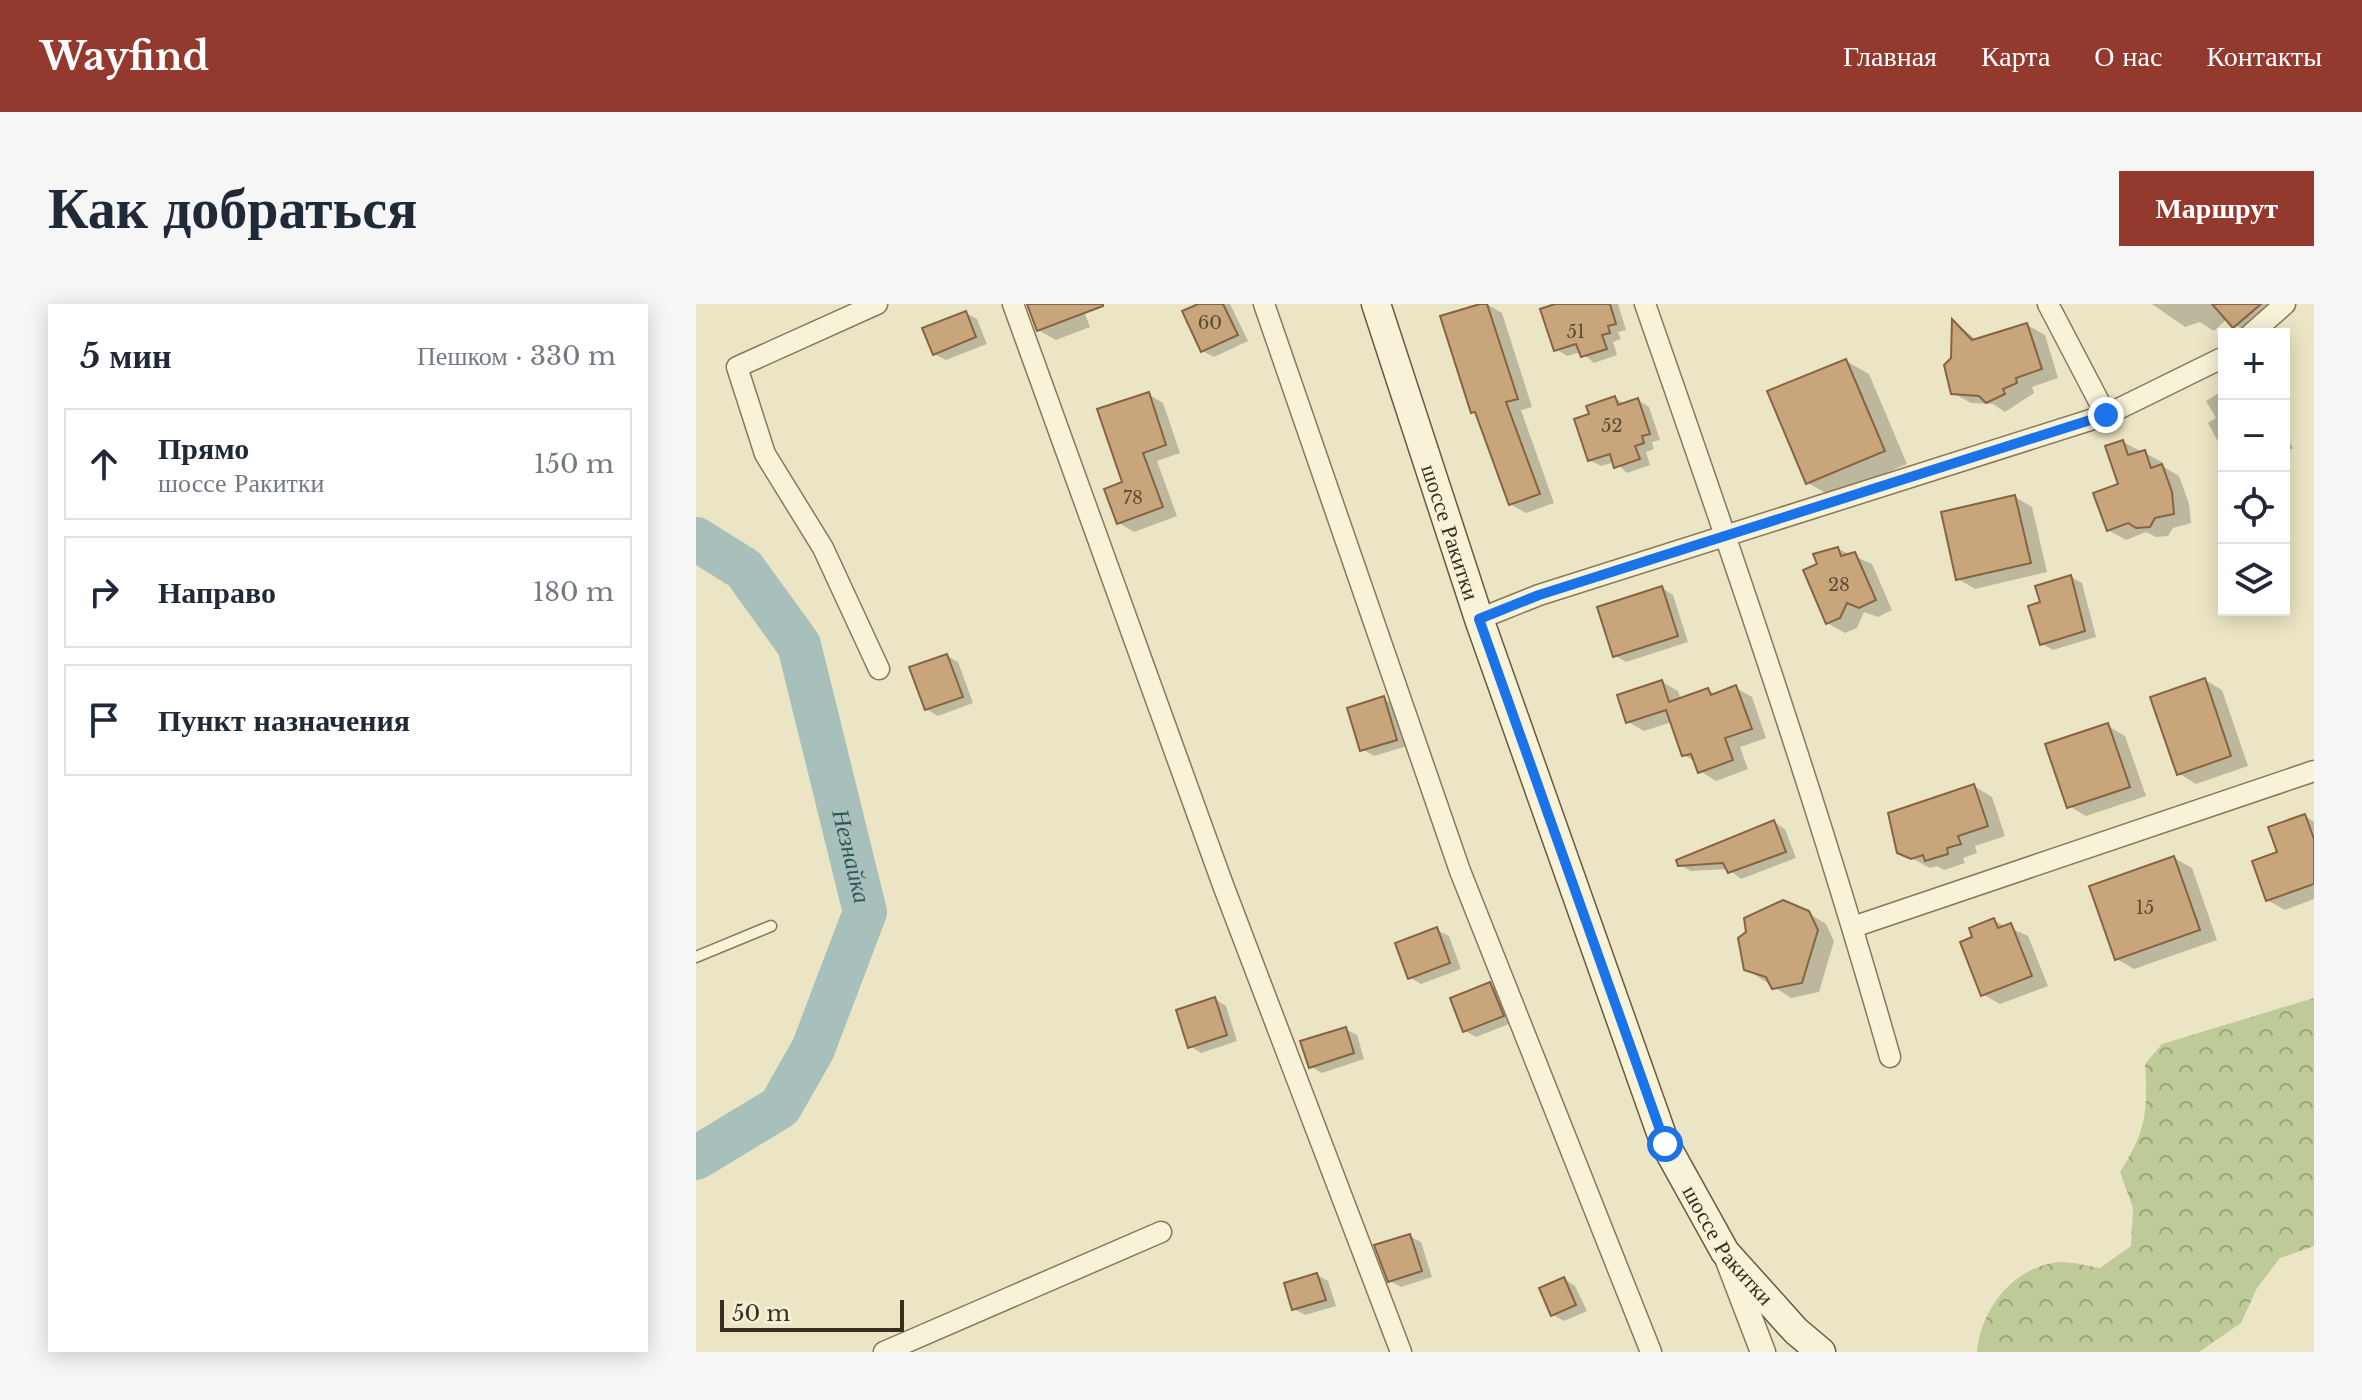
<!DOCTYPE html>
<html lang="ru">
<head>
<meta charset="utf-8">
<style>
	:root { --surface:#fff; --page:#f6f6f7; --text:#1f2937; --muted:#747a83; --line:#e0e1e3; --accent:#93392e }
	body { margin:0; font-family:"Libre Baskerville",serif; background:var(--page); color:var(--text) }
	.controls { position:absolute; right:24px; top:24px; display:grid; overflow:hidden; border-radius:0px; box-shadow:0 4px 20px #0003 }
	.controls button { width:72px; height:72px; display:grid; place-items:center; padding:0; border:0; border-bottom:2px solid var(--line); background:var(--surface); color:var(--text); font:40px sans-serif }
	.scale { position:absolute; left:24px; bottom:20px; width:184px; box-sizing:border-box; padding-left:8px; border:4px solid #372e1f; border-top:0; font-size:22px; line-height:28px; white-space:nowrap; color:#372e1f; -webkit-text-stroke:6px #f4efd4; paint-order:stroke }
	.stop { position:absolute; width:24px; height:24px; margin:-18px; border:6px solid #1a73e8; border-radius:50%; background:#fff }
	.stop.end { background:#1a73e8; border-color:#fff; box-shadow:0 2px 8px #0008 }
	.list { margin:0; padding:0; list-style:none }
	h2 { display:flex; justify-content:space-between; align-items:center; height:104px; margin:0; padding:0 32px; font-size:34px }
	h2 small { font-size:26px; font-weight:400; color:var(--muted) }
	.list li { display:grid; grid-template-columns:52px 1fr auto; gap:24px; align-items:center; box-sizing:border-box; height:112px; margin:0 16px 16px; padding:0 16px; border:2px solid var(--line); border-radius:0px }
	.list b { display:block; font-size:30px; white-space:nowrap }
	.list p { margin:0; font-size:26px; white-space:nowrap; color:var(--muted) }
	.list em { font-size:26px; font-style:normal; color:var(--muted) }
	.icon { flex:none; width:44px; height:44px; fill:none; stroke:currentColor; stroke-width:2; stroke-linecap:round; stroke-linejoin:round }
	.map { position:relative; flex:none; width:1618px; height:1048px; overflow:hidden; border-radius:0px }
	header { display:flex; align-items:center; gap:48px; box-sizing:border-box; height:112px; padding:0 40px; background:var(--accent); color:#fff }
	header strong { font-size:38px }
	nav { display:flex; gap:44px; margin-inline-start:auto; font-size:28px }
	.intro { display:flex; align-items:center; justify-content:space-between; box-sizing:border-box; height:192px; padding:0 48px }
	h1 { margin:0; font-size:56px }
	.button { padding:20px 36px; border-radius:0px; background:var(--accent); color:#fff; font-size:28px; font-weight:700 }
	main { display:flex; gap:48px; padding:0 48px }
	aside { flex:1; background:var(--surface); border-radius:0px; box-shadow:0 4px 20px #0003 }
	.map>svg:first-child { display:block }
	.forest { fill:url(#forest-crowns) }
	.shadow { fill:#0003 }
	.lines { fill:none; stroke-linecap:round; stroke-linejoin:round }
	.river { stroke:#a7c0bb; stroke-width:44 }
	.building { fill:#c9a57c; stroke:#856443; stroke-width:2 }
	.service-casing { stroke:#87785c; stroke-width:13 }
	.minor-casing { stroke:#87785c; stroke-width:23 }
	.tertiary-casing { stroke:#87785c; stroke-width:27 }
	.secondary-casing { stroke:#69593f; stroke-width:31 }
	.service { stroke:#f7f2d8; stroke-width:10 }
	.minor { stroke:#f7f2d8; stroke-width:20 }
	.tertiary { stroke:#f7f2d8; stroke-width:24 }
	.secondary { stroke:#f7f2d8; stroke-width:28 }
	.route { stroke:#1a73e8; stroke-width:10 }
	.labels { text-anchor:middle; stroke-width:8; stroke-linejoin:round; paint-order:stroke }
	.number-label { font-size:18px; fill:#5c4c36 }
	.street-label { font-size:22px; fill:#372e1f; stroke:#f4efd4 }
	.water-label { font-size:24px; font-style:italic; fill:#2f5557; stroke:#f4efd4 }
</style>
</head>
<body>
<header>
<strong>Wayfind</strong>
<nav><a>Главная</a><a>Карта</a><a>О нас</a><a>Контакты</a></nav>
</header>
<div class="intro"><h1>Как добраться</h1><a class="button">Маршрут</a></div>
<main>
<aside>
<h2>5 мин<small>Пешком · 330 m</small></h2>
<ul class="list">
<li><svg class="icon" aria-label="ahead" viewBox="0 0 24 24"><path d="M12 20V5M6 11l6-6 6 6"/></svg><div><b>Прямо</b><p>шоссе Ракитки</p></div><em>150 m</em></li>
<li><svg class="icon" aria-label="right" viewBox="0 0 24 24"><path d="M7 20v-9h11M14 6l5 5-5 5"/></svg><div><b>Направо</b></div><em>180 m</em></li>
<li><svg class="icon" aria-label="arrive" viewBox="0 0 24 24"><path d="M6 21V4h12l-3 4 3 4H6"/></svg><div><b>Пункт назначения</b></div></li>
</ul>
</aside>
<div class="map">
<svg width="1618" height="1048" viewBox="0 0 1618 1048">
	<defs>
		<pattern id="forest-crowns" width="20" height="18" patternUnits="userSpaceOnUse" patternTransform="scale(2)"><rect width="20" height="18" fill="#bfca99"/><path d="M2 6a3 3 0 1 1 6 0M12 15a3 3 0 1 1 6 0" fill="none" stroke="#9ca47c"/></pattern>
	</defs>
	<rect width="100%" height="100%" fill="#ece5c5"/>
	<path class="forest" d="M 1618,694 L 1618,942 L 1584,954 L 1561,984 L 1545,1019 L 1503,1048 L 1281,1048 C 1285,1004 1319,961 1365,958 C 1377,958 1392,962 1404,964 L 1435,942 L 1437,904 L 1424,868 C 1450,827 1452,808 1449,760 L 1466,740 Z"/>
	<g class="shadow">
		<path d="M 333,0 L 385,0 L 394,23 L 360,36 L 342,26 Z"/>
		<path d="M 507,0 L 534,0 L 552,37 L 518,53 L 506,47 Z"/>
		<path d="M 790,0 L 806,9 L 836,103 L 825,106 L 858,199 L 830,209 L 814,200 L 782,111 L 777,108 Z"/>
		<path d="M 861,0 L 922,0 L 930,26 L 922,28 L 925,35 L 917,38 L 921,51 L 898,59 L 885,48 L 871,52 L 860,45 Z"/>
		<path d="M 1456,0 L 1589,0 L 1552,30 L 1532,14 L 1518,27 L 1504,18 L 1489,23 Z"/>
		<path d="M 270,9 L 281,15 L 291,40 L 250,56 L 238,50 Z"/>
		<path d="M 1258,18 L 1282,37 L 1331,21 L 1349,31 L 1362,74 L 1336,83 L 1338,89 L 1309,108 L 1297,100 L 1275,99 L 1257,89 Z"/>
		<path d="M 1150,57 L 1173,70 L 1211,160 L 1135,192 L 1112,179 Z"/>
		<path d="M 1528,86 L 1528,149 L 1512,119 L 1520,114 L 1510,97 Z"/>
		<path d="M 452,90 L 467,99 L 484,149 L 461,157 L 481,212 L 438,228 L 423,219 L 428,180 Z"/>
		<path d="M 919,94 L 929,100 L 942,96 L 953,103 L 964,136 L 956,138 L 958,145 L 950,148 L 954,161 L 931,169 L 919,158 L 905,162 L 893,156 L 895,111 Z"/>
		<path d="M 1588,128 L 1597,144 L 1588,149 Z"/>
		<path d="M 1427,138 L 1466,158 L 1468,163 L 1483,172 L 1493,200 L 1495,219 L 1477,224 L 1472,232 L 1460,233 L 1450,228 L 1430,236 L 1412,226 L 1425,181 Z"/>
		<path d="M 1319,193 L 1336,203 L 1351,268 L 1279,285 L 1262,275 Z"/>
		<path d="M 1142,245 L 1176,260 L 1196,306 L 1182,313 L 1168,308 L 1161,324 L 1149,329 L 1131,319 Z"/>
		<path d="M 1375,273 L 1386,279 L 1400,333 L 1357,346 L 1346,340 Z"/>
		<path d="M 966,284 L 977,291 L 992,338 L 930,358 L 918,351 Z"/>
		<path d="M 251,352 L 262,358 L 277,399 L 242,412 L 230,405 Z"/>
		<path d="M 1509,376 L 1526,386 L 1552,462 L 1500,480 L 1482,469 Z"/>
		<path d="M 966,378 L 982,387 L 985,396 L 1012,386 L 1020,391 L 1040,384 L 1056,393 L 1070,434 L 1044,443 L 1052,465 L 1020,477 L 1004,467 L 1000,458 L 988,451 L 976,418 L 948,427 L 932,418 Z"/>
		<path d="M 687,395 L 699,401 L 711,442 L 678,452 L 666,445 Z"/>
		<path d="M 1412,422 L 1429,432 L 1450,492 L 1390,512 L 1373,502 Z"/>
		<path d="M 1278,482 L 1296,493 L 1309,532 L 1279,542 L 1281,549 L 1267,554 L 1269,559 L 1248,566 L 1241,562 L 1234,564 L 1202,547 Z"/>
		<path d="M 1609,512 L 1618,518 L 1618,595 L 1589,606 L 1571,596 L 1584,549 Z"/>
		<path d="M 1078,518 L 1089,525 L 1100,554 L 1045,575 L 1032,565 L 995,567 L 983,561 Z"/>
		<path d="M 1478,554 L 1496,564 L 1521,636 L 1438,665 L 1421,655 Z"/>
		<path d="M 1112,609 L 1130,620 L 1138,637 L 1123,688 L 1095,694 L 1050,665 Z"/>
		<path d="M 1298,617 L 1332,632 L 1352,682 L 1304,700 L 1286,690 L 1279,634 Z"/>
		<path d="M 741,626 L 753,632 L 765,665 L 725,680 L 713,673 Z"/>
		<path d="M 794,680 L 805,687 L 818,718 L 780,733 L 769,727 Z"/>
		<path d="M 519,695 L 530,702 L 541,737 L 505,749 L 494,742 Z"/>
		<path d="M 649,725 L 661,731 L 668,755 L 626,769 L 614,762 Z"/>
		<path d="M 713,932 L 725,938 L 736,973 L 705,983 L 694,977 Z"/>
		<path d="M 621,971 L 632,977 L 640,1002 L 609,1011 L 598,1005 Z"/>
		<path d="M 868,975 L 879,982 L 891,1007 L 868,1017 L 857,1011 Z"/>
	</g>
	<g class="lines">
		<path class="river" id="s1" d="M 0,235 L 48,265 L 103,341 L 169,608 L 117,745 L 84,803 L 0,854"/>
	</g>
	<g class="building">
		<path d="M 331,0 L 407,0 L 407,2 L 341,27 Z"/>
		<path d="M 502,0 L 527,0 L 542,31 L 505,48 L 486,7 Z"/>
		<path d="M 784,0 L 791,0 L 822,95 L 810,98 L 844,190 L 813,201 L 779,108 L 775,109 L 744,12 Z"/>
		<path d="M 859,0 L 914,0 L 920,20 L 912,22 L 914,29 L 906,31 L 911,45 L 885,53 L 880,40 L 858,47 L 844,5 Z"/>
		<path d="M 1516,0 L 1565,0 L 1537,24 Z"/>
		<path d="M 270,7 L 280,33 L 237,51 L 226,24 Z"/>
		<path d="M 1256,15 L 1276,36 L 1331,19 L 1346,65 L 1320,74 L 1321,79 L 1307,85 L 1309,90 L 1290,99 L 1283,92 L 1255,90 L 1248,61 L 1255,54 Z"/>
		<path d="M 1150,55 L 1189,147 L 1110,180 L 1071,87 Z"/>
		<path d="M 453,88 L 470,141 L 447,149 L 467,203 L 421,220 L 408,185 L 426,178 L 401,105 Z"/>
		<path d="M 919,92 L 922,101 L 942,94 L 954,130 L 946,132 L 948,139 L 939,142 L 944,155 L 918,164 L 914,150 L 892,157 L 878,115 L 893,110 L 890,102 Z"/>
		<path d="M 1427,136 L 1432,151 L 1449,146 L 1455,164 L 1466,160 L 1476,188 L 1478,210 L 1459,214 L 1454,223 L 1440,224 L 1432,219 L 1411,227 L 1397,189 L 1422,180 L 1409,142 Z"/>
		<path d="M 1319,191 L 1335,259 L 1260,276 L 1245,208 Z"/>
		<path d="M 1142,243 L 1145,252 L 1159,248 L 1180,296 L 1163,304 L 1151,299 L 1144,314 L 1130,320 L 1107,266 L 1121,260 L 1117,250 Z"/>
		<path d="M 1375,271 L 1389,327 L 1344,341 L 1332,302 L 1344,298 L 1339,282 Z"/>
		<path d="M 966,282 L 982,332 L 917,353 L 901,303 Z"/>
		<path d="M 251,350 L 267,393 L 229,406 L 213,363 Z"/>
		<path d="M 1509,374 L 1535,452 L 1481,471 L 1454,393 Z"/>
		<path d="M 966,376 L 973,398 L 1012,384 L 1015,391 L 1040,381 L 1056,425 L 1029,434 L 1037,456 L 1002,469 L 995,450 L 986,452 L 970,406 L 930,419 L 921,391 Z"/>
		<path d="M 688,392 L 701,436 L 664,447 L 651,404 Z"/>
		<path d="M 1412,419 L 1434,483 L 1371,504 L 1349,440 Z"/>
		<path d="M 1278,480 L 1292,522 L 1262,532 L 1265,540 L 1251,544 L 1252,550 L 1229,557 L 1227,551 L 1215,555 L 1201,549 L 1192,509 Z"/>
		<path d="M 1609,510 L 1618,535 L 1618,580 L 1570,597 L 1556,557 L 1581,548 L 1572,523 Z"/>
		<path d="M 1078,516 L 1090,548 L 1032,569 L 1027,559 L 982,562 L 980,556 Z"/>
		<path d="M 1478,552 L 1504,626 L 1419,656 L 1393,582 Z"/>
		<path d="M 1087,596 L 1113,607 L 1122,626 L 1106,679 L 1076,685 L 1070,673 L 1048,666 L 1042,634 L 1050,628 L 1048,614 Z"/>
		<path d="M 1298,614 L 1302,624 L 1315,619 L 1336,672 L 1285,692 L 1264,638 L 1276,633 L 1273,624 Z"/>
		<path d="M 741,623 L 754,659 L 712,675 L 699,639 Z"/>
		<path d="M 794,678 L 808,712 L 767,728 L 754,694 Z"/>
		<path d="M 519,693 L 531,731 L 492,744 L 480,706 Z"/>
		<path d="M 650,723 L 658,749 L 613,764 L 604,737 Z"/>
		<path d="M 714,930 L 726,967 L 692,978 L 678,941 Z"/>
		<path d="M 621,969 L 630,996 L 596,1006 L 588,979 Z"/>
		<path d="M 868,973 L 880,1001 L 855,1012 L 843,984 Z"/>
	</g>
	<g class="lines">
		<g class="service-casing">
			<path id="service" d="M 0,653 L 75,622"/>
		</g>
		<g class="minor-casing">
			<g id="minor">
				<path d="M 181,0 L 41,63 L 69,150 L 127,244 L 183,365"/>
				<path d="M 317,0 L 527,581 L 705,1048"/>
				<path d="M 568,0 L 764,567 L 955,1048"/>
				<path d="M 949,0 C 1036,249 1122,499 1194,753"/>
				<path d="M 1352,0 L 1410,111"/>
				<path d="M 1555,30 L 1589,0"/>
				<path d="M 783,315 L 843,291 L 1410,111 L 1528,53"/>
				<path d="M 1157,623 L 1618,467"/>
				<path d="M 188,1048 L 465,928"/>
			</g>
		</g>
		<g class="tertiary-casing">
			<path id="tertiary" d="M 1031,954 L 1067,1048"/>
		</g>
		<g class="secondary-casing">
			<g id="secondary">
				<path id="s2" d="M 680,0 L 783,315 L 969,840 L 1029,948 L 1100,1027 L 1125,1048"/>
			</g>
		</g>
		<use href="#service" class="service"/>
		<use href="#minor" class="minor"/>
		<use href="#tertiary" class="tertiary"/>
		<use href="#secondary" class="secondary"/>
	</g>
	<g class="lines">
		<path class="route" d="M 969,840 L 783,315 L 843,291 L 1410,111"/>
	</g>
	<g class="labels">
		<g class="number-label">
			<text x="514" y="25">60</text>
			<text x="880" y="34">51</text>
			<text x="916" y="128">52</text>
			<text x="437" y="200">78</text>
			<text x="1143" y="287">28</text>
			<text x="1449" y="610">15</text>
		</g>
		<g class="street-label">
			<text dy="8" stroke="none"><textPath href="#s2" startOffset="240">шоссе Ракитки</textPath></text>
			<text dy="8" stroke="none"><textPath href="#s2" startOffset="1008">шоссе Ракитки</textPath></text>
		</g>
		<g class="water-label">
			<text dy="8" stroke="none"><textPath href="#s1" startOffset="368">Незнайка</textPath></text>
		</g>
	</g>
</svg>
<div class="controls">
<button>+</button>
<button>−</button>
<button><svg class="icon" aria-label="locate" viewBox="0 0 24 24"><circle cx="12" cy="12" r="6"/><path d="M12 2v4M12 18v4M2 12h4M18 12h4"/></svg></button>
<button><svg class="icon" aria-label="layers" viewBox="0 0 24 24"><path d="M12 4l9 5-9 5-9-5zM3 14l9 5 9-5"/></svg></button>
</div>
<div class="scale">50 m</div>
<div class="stop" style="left:969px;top:840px"></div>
<div class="stop end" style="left:1410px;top:111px"></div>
</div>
</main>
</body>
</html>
